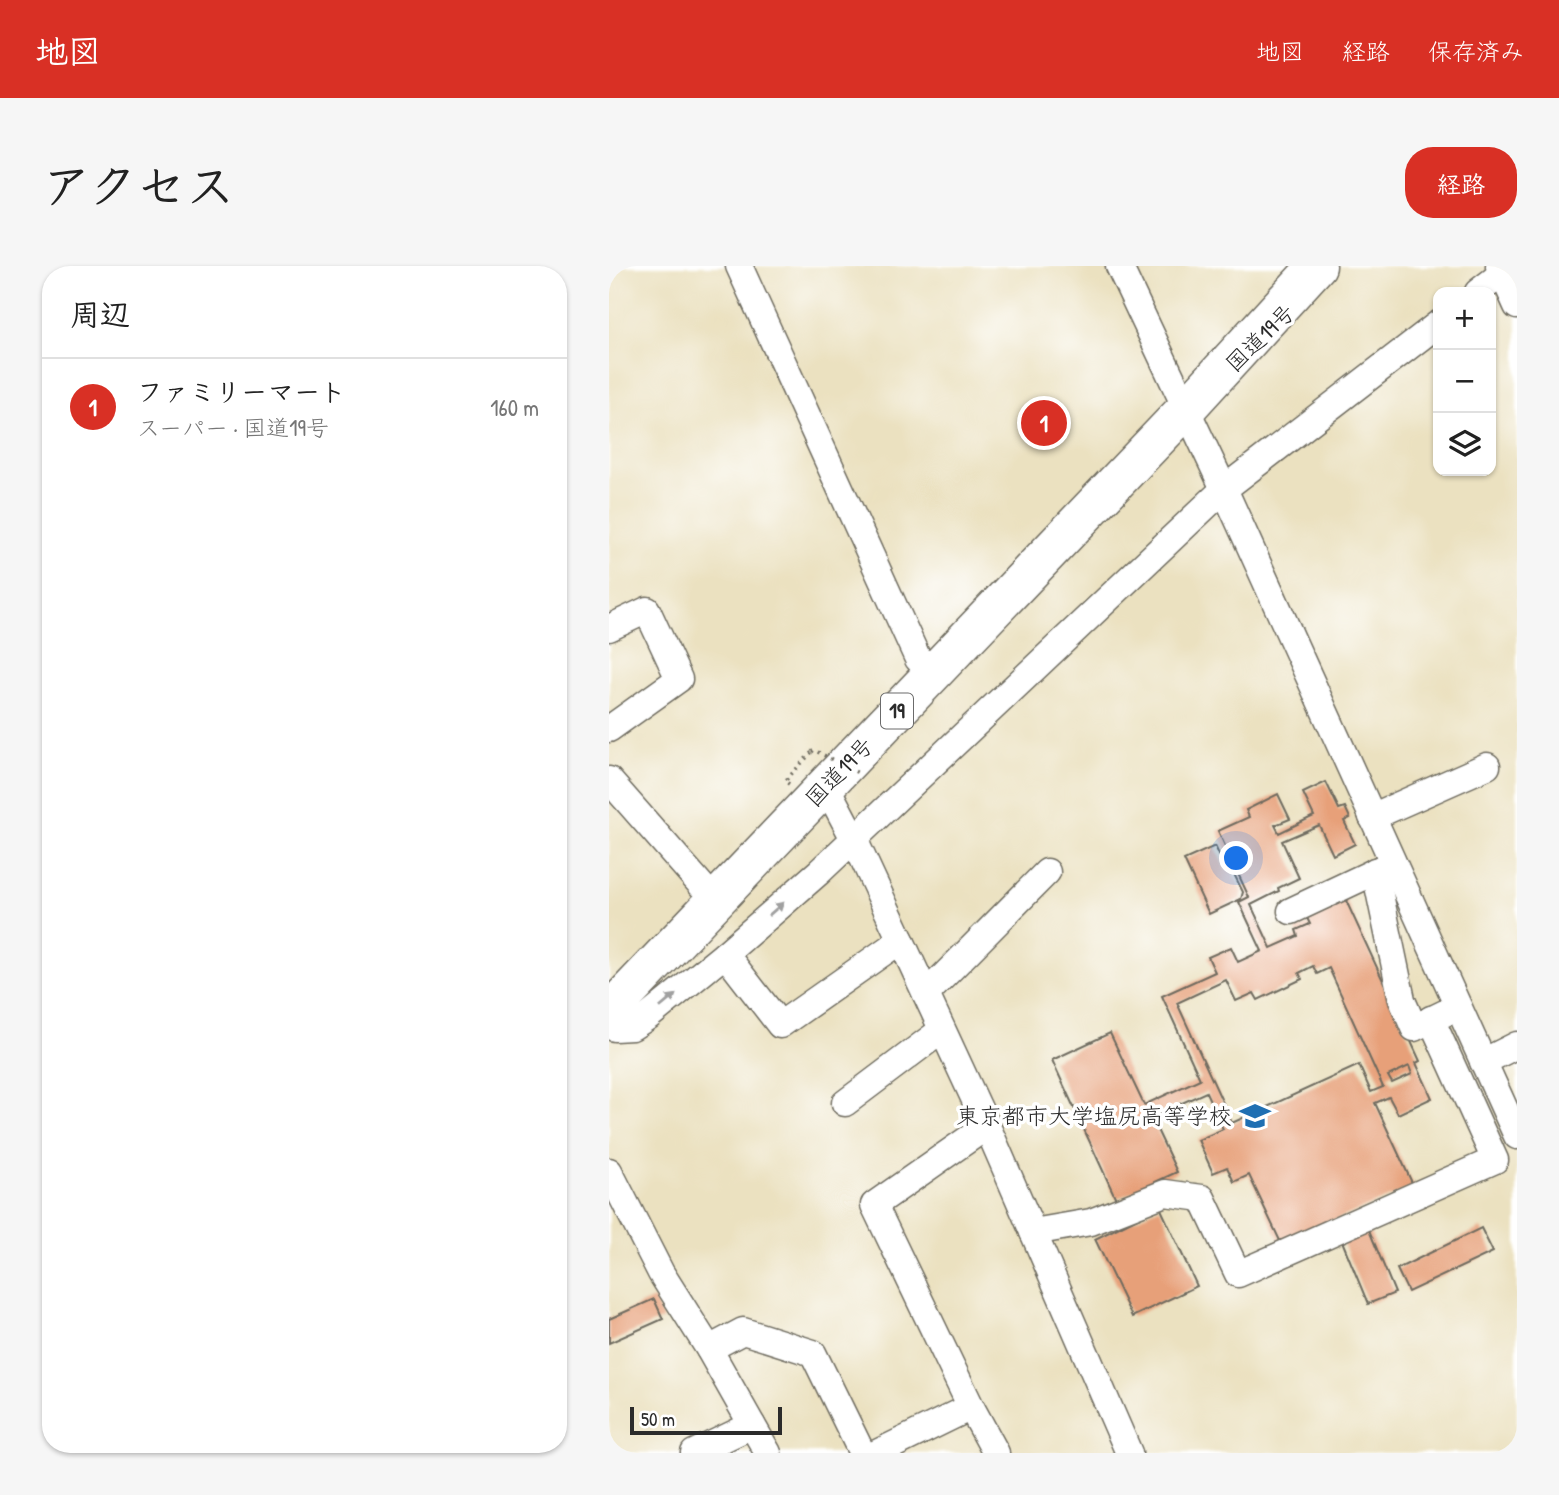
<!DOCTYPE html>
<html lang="ja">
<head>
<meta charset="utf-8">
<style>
	:root { --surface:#fff; --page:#f6f6f6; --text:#222; --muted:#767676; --line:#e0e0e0; --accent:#d93025 }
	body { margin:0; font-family:"Patrick Hand","Klee One",sans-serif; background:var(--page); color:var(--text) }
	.controls { position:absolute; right:21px; top:21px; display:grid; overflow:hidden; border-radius:14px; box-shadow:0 2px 5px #0004 }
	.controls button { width:63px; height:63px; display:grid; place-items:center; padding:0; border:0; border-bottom:2px solid var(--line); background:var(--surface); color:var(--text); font:35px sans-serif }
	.scale { position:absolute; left:21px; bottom:18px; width:152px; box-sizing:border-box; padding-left:7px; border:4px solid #2b2b2b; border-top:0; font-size:19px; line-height:24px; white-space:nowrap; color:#2b2b2b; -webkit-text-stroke:5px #fff; paint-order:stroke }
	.you { position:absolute; left:628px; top:593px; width:24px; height:24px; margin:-18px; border:5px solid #fff; border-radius:50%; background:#1a73e8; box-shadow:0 0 0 10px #1a73e833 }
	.badge { display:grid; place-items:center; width:46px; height:46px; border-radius:50%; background:var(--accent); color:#fff; font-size:23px; font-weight:700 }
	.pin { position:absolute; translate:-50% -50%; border:4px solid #fff; box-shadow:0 2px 7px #0006 }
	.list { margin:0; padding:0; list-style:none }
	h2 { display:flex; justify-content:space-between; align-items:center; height:91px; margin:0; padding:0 28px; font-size:30px }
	h2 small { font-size:23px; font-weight:400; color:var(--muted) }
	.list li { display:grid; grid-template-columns:46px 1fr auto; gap:21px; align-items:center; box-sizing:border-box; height:98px; padding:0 28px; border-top:2px solid var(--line) }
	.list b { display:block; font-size:26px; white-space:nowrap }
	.list p { margin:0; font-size:23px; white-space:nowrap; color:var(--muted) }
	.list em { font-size:23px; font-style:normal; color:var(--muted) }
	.icon { flex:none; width:38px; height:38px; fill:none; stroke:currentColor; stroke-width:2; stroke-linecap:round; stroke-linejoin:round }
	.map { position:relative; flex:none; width:908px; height:1187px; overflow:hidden; border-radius:28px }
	header { display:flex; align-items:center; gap:42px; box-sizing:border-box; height:98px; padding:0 35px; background:var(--accent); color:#fff }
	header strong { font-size:33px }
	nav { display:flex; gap:38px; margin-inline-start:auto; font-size:24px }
	.intro { display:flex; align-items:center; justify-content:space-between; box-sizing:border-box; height:168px; padding:0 42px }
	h1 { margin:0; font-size:49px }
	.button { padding:18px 32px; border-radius:28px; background:var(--accent); color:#fff; font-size:24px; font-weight:700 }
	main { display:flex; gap:42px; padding:0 42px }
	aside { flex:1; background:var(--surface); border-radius:28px; box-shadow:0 2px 5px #0004 }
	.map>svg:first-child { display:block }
	.building { fill:#e7a079; fill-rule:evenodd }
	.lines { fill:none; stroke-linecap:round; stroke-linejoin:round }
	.minor-casing { stroke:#6e6b5f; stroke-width:29 }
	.highway-casing { stroke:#6e6b5f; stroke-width:41 }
	.path { stroke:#6e6b5f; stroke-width:3.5; stroke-dasharray:2 5; stroke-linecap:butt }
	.minor { stroke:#fff; stroke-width:26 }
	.highway { stroke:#fff; stroke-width:38 }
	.path-bridge { stroke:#6e6b5f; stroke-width:3.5; stroke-dasharray:2 5; stroke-linecap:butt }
	.oneway { fill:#a0a0a0 }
	.labels { text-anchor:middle; stroke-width:7; stroke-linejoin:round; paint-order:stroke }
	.shield { fill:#fff; stroke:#6b6b6b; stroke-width:2 }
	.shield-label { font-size:21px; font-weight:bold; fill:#2b2b2b }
	.street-label { font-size:23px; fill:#2b2b2b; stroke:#fff }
	.poi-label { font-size:23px; fill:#2b2b2b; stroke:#fff; text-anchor:end }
</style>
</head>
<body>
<header>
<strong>地図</strong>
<nav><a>地図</a><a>経路</a><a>保存済み</a></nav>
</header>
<div class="intro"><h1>アクセス</h1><a class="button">経路</a></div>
<main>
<aside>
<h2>周辺<small></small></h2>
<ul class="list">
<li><span class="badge">1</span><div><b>ファミリーマート</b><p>スーパー · 国道19号</p></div><em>160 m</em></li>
</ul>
</aside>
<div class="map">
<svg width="908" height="1187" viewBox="0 0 908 1187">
	<rect width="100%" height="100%" fill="#fff"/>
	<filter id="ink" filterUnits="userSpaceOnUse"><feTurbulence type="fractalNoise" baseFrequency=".0143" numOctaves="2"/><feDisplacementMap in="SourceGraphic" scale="14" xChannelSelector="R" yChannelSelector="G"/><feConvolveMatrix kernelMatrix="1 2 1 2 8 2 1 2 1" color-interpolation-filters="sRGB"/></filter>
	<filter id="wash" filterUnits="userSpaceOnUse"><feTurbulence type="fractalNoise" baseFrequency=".00686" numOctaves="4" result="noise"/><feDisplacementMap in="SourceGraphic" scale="28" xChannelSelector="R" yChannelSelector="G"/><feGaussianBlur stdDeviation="1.57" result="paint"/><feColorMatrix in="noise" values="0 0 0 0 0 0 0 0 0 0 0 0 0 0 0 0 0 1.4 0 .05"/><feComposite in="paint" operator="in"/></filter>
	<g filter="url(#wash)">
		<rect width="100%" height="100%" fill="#ebe1c0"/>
		<g id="blocks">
			<g class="building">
				<path d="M 717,516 L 730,543 L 736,541 L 741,552 L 735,555 L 746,578 L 724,589 L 710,559 L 673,575 L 690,612 L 669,622 L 670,625 L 642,639 L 662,682 L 689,670 L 687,664 L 701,658 L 696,648 L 735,630 L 811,795 L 807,797 L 823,832 L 789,848 L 780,831 L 766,837 L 805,921 L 672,977 L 640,909 L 625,916 L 618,901 L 604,907 L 589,874 L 614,863 L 597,826 L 542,851 L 568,906 L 546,916 L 547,920 L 535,926 L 533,922 L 507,933 L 443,794 L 501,767 L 535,839 L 591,813 L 553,730 L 606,706 L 599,691 L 622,681 L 629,696 L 653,685 L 630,636 L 640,631 L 609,565 L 640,551 L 637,544 L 669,528 L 681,553 L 666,559 L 670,567 L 705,550 L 694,527 ZM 704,700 L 708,708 L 720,702 L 774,821 L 762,826 L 750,799 L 623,857 L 568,737 L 617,714 L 627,735 L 645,727 L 649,734 L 693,713 L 690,707 ZM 800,800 L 803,808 L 783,817 L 779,810 Z"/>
				<path d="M 606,580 L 617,604 L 622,602 L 634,626 L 632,633 L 600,648 L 575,594 Z"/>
				<path d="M 551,941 L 588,1020 L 523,1051 L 486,973 Z"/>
				<path d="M 872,962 L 884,986 L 799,1026 L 788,1003 Z"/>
				<path d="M 760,964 L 786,1027 L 759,1038 L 733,975 Z"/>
				<path d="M 45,1033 L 54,1053 L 0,1077 L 0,1053 Z"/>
			</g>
		</g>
	</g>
	<g filter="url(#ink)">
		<use href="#blocks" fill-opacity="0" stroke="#6e6b5f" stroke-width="2"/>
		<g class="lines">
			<g class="minor-casing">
				<g id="minor">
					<path d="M 130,0 L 309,393 L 323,409"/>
					<path d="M 510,0 L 615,223 L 908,870"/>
					<path d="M 890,0 L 908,40"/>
					<path d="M 869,26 L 903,0"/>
					<path d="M 0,362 L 38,344 L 70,413 L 0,463"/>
					<path d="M 0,514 L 107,636"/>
					<path d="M 217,520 L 245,573 L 378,860 L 520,1187"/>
					<path d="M 763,551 L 878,500"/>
					<path d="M 766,605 L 793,734 L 805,762 L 838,746"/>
					<path d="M 682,645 L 780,599"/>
					<path d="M 116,688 L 171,759 L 292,674"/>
					<path d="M 317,728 L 438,606"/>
					<path d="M 0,758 L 5,762 L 23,761 L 40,750 L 116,688 L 210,606 L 615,223 L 829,58"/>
					<path d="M 874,796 L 908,779"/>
					<path d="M 236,837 L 333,764"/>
					<path d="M 378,860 L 265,939 L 362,1141 L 387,1187"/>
					<path d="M 0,905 L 52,1007 L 100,1083 L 159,1187"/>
					<path d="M 424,966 L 482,956 L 556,927 L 593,932 L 629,1008 L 886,894 L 822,753"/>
					<path d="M 100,1083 L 134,1065 L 204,1087 L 253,1187"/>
					<path d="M 85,1187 L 143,1159"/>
					<path d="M 268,1187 L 362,1141"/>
				</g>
			</g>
			<g class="highway-casing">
				<path id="highway" d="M 0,746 L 576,144 L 708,0"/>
			</g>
			<path class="path" d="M 180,518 L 176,515 L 203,486"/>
			<use href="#minor" class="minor"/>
			<use href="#highway" class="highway"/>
			<path class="path-bridge" d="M 203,486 L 205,484 L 249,507"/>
		</g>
		<defs><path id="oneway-solid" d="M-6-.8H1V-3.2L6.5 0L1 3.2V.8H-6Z" transform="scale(1.75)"/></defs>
		<g class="oneway">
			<use href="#oneway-solid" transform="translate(167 643) rotate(-41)"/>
			<use href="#oneway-solid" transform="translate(59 735) rotate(-40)"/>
		</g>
	</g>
	<defs>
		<g id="school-bare" transform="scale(2.415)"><path d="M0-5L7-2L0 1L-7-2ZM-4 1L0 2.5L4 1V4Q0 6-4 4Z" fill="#1f6fb2" stroke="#fff" stroke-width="2.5" paint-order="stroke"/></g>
	</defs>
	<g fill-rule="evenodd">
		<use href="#school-bare" x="646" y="850"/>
	</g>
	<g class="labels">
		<rect class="shield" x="272" y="427.5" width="32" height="35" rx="5"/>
		<g class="shield-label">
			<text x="288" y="452">19</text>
		</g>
		<g class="street-label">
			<text transform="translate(651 72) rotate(-44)" y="8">国道19号</text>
			<text transform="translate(230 506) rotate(-46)" y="8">国道19号</text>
		</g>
		<g class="poi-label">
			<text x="623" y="858">東京都市大学塩尻高等学校</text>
		</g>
	</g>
</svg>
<div class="controls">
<button>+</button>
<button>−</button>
<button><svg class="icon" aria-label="layers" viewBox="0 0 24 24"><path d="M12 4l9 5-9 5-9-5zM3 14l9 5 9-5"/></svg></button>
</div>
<div class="scale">50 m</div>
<div class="you"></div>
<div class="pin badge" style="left:435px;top:157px">1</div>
</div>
</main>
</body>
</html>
